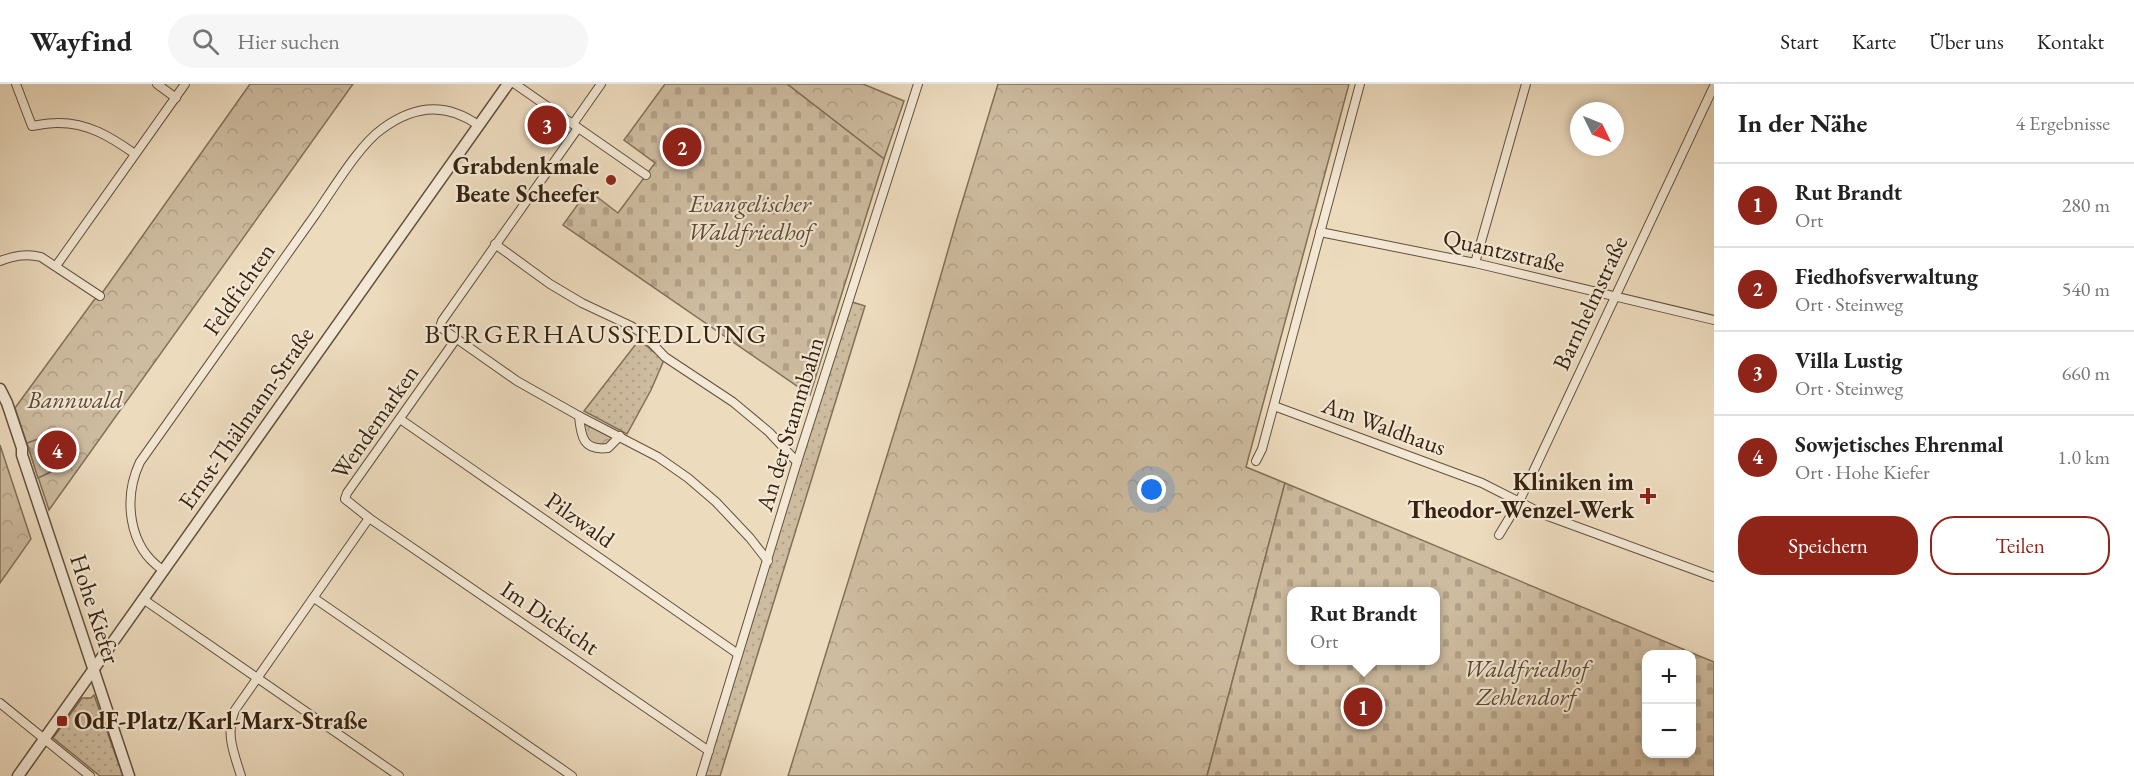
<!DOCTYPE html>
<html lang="de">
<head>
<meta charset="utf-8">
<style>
	:root { --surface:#fff; --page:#f6f6f6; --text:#222; --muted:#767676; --line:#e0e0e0; --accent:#8f2418 }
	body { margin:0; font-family:"EB Garamond",serif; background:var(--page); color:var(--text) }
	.controls { position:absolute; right:18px; bottom:18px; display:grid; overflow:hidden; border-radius:12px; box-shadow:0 3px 9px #0003 }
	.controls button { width:54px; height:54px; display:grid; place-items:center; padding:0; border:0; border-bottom:2px solid var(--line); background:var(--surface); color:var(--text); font:30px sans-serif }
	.compass { position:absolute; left:1570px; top:18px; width:54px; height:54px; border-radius:50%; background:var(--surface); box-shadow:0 3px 9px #0003; rotate:133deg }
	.you { position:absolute; left:1152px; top:406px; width:21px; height:21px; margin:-15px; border:4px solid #fff; border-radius:50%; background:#1a73e8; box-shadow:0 0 0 9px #1a73e833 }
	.badge { display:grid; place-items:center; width:39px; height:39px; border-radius:50%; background:var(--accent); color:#fff; font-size:20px; font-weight:700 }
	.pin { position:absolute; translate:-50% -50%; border:3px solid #fff; box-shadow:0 2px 6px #0006 }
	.popup { position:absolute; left:1287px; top:503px; width:153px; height:78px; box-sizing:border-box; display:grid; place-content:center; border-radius:12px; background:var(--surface); filter:drop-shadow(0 2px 4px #0005); font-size:20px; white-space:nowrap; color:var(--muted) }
	.popup b { font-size:22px; color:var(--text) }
	.popup::after { content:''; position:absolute; left:50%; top:100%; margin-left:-12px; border:12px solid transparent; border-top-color:var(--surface) }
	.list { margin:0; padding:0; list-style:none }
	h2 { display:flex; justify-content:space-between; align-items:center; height:78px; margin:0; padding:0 24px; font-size:26px }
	h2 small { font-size:20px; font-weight:400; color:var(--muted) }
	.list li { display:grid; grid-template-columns:39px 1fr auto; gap:18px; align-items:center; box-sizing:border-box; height:84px; padding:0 24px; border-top:2px solid var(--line) }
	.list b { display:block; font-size:22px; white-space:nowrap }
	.list p { margin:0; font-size:20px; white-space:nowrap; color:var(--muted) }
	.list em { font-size:20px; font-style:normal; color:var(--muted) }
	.actions { display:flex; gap:12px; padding:18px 24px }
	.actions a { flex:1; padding:14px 0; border:2px solid var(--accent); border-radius:24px; text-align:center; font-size:21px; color:var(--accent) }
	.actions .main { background:var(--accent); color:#fff }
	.icon { flex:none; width:33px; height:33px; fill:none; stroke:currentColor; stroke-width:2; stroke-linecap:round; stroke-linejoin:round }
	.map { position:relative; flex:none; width:1714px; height:692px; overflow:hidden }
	header { display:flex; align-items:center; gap:36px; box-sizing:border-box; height:84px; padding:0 30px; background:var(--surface); border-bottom:2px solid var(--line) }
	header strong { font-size:28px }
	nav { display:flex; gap:33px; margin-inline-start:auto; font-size:21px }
	.search { width:420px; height:54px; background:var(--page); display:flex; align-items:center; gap:15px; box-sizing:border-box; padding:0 21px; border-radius:33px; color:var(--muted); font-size:22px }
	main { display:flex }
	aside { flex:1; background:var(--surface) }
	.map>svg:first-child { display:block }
	.grass { fill:url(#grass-dots); stroke:#827058; stroke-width:1.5 }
	.forest { fill:url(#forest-crowns); stroke:#827058; stroke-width:1.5 }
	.cemetery { fill:url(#cemetery-stones); stroke:#827058; stroke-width:1.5; fill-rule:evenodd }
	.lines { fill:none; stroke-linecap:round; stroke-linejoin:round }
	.minor-casing { stroke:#64513c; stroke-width:10 }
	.tertiary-casing { stroke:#64513c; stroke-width:13 }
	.minor { stroke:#f3e8d5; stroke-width:8 }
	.tertiary { stroke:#f3e8d5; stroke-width:10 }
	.poi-dot { fill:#8f2418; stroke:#f3e8d5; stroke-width:2 }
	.labels { text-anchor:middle; stroke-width:4.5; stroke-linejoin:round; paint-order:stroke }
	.poi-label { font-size:24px; font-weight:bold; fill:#372310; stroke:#f3e8d5; text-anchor:end }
	.park-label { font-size:24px; font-style:italic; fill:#5d4934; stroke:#f3e8d5 }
	.street-label { font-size:24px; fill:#372310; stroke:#f3e8d5 }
	.quarter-label { font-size:27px; letter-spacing:1.5px; fill:#372310; stroke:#f3e8d5 }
</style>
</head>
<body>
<header>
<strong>Wayfind</strong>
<div class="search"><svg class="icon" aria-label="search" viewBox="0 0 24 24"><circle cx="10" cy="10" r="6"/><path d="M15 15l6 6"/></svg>Hier suchen</div>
<nav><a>Start</a><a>Karte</a><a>Über uns</a><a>Kontakt</a></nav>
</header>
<main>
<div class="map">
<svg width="1714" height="692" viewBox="0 0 1714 692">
	<defs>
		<pattern id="grass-dots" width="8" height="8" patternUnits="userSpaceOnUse" patternTransform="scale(1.5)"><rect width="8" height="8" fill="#cebca0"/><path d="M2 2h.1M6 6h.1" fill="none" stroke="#b2a189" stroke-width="1.8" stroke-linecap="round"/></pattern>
		<pattern id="forest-crowns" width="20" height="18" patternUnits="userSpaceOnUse" patternTransform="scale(1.5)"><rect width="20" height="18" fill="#cebca0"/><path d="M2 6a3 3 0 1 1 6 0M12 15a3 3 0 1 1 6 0" fill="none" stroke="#b2a189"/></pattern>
		<pattern id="cemetery-stones" width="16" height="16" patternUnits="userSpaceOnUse" patternTransform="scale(1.5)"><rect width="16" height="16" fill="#cebca0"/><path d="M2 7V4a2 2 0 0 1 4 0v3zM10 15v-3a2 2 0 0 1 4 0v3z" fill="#b2a189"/></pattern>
	</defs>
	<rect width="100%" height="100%" fill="#eddbbe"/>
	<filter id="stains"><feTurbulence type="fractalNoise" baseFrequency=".00333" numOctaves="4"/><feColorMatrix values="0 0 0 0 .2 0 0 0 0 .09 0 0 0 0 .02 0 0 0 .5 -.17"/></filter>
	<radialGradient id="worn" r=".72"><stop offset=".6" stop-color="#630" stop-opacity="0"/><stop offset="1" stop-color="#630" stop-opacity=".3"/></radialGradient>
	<g class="grass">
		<path d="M 849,217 L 865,222 L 720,692 L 701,692 Z"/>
		<path d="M 639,256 L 664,276 L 651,306 L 627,350 L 584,327 Z"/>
		<path d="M 94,611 L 123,692 L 100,692 L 53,654 L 82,614 L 91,614 Z"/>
	</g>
	<g class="forest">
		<path d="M 250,0 L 353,0 L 49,426 L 15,324 L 94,216 L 100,212 Z"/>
		<path d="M 787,0 L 863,0 L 904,17 L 884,75 Z"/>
		<path d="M 998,0 L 1349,0 L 1246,383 L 1285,399 L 1207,692 L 788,692 L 915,281 L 957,135 Z"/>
		<path d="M 583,339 L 615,355 L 610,361 L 595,360 L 586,355 Z"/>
		<path d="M 0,361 L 31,455 L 0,499 Z"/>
	</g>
	<g class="cemetery">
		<path d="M 665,0 L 787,0 L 884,75 L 810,311 L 563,141 L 588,106 L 618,129 L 655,79 L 624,56 Z"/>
		<path d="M 44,353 C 60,354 71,373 56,385 C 51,388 44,391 38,394 L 27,359 Z"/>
		<path d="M 1285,399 L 1714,578 L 1714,692 L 1207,692 ZM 1291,508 L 1435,508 L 1435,576 L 1291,576 ZM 1692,570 L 1692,670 L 1646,670 L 1646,570 Z"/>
	</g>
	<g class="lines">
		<g class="minor-casing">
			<g id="minor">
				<path d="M 16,0 L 32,42 C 40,41 47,39 56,39 C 87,38 111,53 135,70"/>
				<path d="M 157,0 L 176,14"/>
				<path d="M 515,0 L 646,91"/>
				<path d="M 573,40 L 601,0"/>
				<path d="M 578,44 L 442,237 L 440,243 L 517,297 L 579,332 L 658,373 L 688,394 L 716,418 L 750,454 L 768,477"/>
				<path d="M 1320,148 L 1475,179 L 1714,236"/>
				<path d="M 495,160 L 550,200 L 582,219 L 631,242 L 643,250 L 665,273 L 733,318 L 769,348 L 797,378"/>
				<path d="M 0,177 C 14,172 26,169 41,173 L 100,212"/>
				<path d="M 1475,179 L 1526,0"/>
				<path d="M 56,182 L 185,0"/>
				<path d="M 456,255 L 347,409 L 345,415 L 369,434 L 709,667"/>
				<path d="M 1274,322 L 1482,399 L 1545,431 L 1714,493"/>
				<path d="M 579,332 C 581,353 583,367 608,364 L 620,352"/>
				<path d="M 400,335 L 738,570"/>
				<path d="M 1256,377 L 1262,365 L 1360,0"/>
				<path d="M 1499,451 L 1519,418 L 1714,2"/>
				<path d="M 163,486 C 128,463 123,414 140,378 C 199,296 256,213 315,131 C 332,107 359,61 382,45 C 414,21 446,18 478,41"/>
				<path d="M 314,514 L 572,692"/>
				<path d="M 143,515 L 399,692"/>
				<path d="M 0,619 L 90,692"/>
				<path d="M 241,692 C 234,669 225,650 235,626 L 369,434"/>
				<path d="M 701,692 L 797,378 L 918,0"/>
			</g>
		</g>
		<g class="tertiary-casing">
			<g id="tertiary">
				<path d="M 0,305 L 7,319 L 22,364 L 22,371 L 129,692"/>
				<path d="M 18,692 L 508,0"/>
			</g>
		</g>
		<use href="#minor" class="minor"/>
		<use href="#tertiary" class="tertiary"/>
	</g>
	<g class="poi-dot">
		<circle cx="611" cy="96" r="6"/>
		<path d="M1645 403h6v6h6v6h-6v6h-6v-6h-6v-6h6z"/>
		<rect x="56" y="631" width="12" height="12" rx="3"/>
	</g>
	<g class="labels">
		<g class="poi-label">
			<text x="599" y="90">Grabdenkmale<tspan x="599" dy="28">Beate Scheefer</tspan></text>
			<text x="1634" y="406">Kliniken im<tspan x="1634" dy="28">Theodor-Wenzel-Werk</tspan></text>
			<text x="74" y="645" text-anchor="start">OdF-Platz/Karl-Marx-Straße</text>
		</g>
		<g class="park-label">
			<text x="750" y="128">Evangelischer<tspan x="750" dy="28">Waldfriedhof</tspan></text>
			<text x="75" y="324">Bannwald</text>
			<text x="1526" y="593">Waldfriedhof<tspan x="1526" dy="28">Zehlendorf</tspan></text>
		</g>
		<g class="street-label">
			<text transform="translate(1504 167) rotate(13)" y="8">Quantzstraße</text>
			<text transform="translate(239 205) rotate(-55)" y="8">Feldfichten</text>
			<text transform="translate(1590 219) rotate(-65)" y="8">Barnhelmstraße</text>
			<text transform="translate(246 334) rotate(-55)" y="8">Ernst-Thälmann-Straße</text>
			<text transform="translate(375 338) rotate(-55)" y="8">Wendemarken</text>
			<text transform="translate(790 340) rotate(-73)" y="8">An der Stammbahn</text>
			<text transform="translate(1384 342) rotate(20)" y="8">Am Waldhaus</text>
			<text transform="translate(580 436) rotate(35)" y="8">Pilzwald</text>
			<text transform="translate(95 525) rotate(72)" y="8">Hohe Kiefer</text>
			<text transform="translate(550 534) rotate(34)" y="8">Im Dickicht</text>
		</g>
		<g class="quarter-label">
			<text x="596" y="259">BÜRGERHAUSSIEDLUNG</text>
		</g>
	</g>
	<rect width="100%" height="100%" filter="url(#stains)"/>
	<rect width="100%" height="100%" fill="url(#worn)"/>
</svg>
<div class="controls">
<button>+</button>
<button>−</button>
</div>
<svg class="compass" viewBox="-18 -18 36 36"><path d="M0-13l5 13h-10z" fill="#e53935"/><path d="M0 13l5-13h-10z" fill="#767676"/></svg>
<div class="you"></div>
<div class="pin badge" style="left:1363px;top:623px">1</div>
<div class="popup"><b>Rut Brandt</b>Ort</div>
<div class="pin badge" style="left:682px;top:63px">2</div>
<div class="pin badge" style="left:547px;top:41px">3</div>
<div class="pin badge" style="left:57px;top:366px">4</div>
</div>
<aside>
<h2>In der Nähe<small>4 Ergebnisse</small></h2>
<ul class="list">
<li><span class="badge">1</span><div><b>Rut Brandt</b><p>Ort</p></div><em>280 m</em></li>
<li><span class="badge">2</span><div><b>Fiedhofsverwaltung</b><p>Ort · Steinweg</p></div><em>540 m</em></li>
<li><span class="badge">3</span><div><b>Villa Lustig</b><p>Ort · Steinweg</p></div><em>660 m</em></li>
<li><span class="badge">4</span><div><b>Sowjetisches Ehrenmal</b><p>Ort · Hohe Kiefer</p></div><em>1.0 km</em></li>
</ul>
<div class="actions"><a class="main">Speichern</a><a>Teilen</a></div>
</aside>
</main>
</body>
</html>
